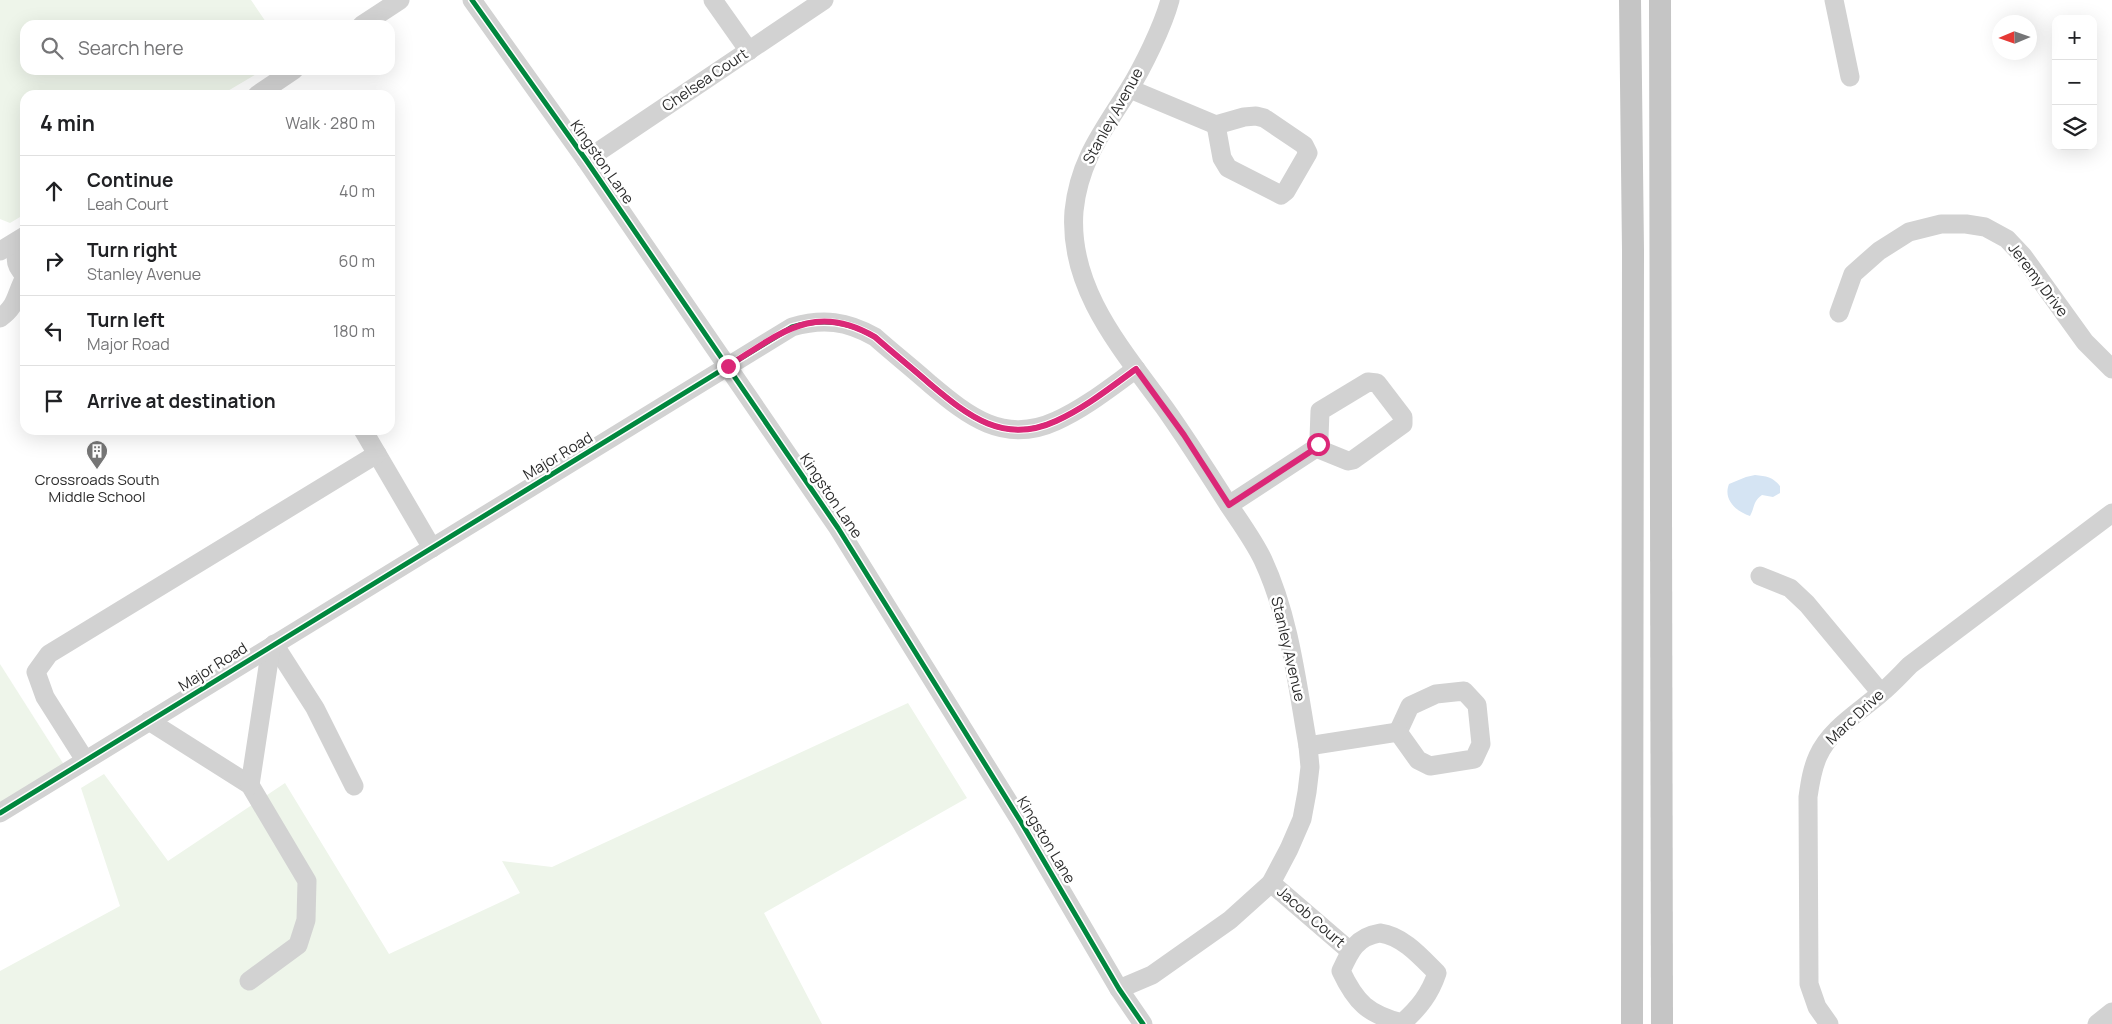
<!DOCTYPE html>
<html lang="en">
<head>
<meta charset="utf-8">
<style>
	:root { --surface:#fff; --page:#f6f6f6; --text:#202124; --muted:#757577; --line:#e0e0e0 }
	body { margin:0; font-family:Manrope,sans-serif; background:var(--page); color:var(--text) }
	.controls { position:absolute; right:15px; top:15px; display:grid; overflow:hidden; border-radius:10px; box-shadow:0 5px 20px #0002 }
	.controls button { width:45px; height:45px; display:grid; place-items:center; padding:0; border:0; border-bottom:1px solid var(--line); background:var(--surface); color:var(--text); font:25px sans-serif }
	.compass { position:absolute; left:1992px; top:15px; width:45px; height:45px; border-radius:50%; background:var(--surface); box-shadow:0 5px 20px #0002; rotate:268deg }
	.stop { position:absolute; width:15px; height:15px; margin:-11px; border:4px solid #db2777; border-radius:50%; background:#fff }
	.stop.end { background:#db2777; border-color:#fff; box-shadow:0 1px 5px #0008 }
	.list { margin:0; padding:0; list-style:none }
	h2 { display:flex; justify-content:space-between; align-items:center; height:65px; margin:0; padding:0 20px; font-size:21px }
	h2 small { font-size:16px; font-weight:400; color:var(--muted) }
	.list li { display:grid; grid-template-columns:32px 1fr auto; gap:15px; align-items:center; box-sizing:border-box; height:70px; padding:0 20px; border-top:1px solid var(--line) }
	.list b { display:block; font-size:19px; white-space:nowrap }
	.list p { margin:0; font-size:16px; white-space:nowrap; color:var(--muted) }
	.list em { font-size:16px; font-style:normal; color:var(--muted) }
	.icon { flex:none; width:28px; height:28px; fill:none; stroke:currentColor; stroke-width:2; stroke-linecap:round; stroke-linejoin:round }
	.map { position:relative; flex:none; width:2112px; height:1024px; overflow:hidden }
	.search { position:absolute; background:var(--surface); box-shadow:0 5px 20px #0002; left:20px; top:20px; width:375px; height:55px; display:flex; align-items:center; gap:12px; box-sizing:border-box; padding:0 18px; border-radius:15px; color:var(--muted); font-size:19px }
	.panel { position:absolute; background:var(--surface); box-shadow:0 5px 20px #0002; left:20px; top:90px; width:375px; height:345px; border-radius:15px }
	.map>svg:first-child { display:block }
	.green { fill:#eef5ea }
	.water { fill:#d5e4f3 }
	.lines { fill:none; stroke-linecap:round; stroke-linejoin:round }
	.minor { stroke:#d2d2d2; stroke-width:19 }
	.major { stroke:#c5c5c5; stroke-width:22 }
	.cycleway-casing { stroke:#fff; stroke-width:8 }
	.cycleway { stroke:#00873e; stroke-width:5 }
	.route { stroke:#db2777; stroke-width:6 }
	.labels { text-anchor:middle; stroke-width:5; stroke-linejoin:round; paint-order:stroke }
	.street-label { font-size:15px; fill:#2d2d2d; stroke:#fff }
	.poi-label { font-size:15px; fill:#2d2d2d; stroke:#fff }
</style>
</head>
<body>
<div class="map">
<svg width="2112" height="1024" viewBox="0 0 2112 1024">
	<rect width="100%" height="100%" fill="#fff"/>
	<g class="green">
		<path d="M 0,0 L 251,0 L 268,25 L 25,25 L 25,70 L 263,70 L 221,95 L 25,95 L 25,214 L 10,223 L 0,219 Z"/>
		<path d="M 0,664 L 68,771 L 0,812 Z"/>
		<path d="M 908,703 L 967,798 L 764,913 L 822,1024 L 0,1024 L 0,971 L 120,906 L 81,788 L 104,774 L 168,861 L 285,783 L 389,954 L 520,893 L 502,861 L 552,867 Z"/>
	</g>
	<path class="water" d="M 1755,475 C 1766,476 1773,477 1780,486 L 1780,493 L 1773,497 L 1762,495 C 1753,501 1755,507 1750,516 C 1735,511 1723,499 1729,484 L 1746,477 Z"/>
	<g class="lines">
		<g class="minor">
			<path d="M 472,0 L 586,160 L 838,528 L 1021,822 L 1119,989 L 1143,1024"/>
			<path d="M 713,0 L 749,51"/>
			<path d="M 1834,0 L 1850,77"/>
			<path d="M 362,25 L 400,0"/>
			<path d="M 1130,89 L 1216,125"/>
			<path d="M 257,95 L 294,70"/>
			<path d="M 1256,116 L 1264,118 L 1304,145 L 1308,153 L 1286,191 L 1281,195 L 1228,168 L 1222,158 L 1216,125 L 1244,117 Z"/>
			<path d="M 586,160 L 824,0"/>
			<path d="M 24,237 C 16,251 11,263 25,275"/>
			<path d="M 0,251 L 25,236"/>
			<path d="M 1839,313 L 1853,274 L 1879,251 L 1909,232 L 1941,224 L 1966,224 L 1985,227 L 2007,239 L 2023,256 L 2085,342 L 2112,369"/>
			<path d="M 0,318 C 18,305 15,295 25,277"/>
			<path d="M 1368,382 L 1377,383 L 1403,417 L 1403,424 L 1353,460 L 1348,461 L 1316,448 L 1319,438 L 1320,411 Z"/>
			<path d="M 363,430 L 432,548"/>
			<path d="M 1229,505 L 1316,448"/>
			<path d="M 1760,576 L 1790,588 L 1807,604 L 1881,693"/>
			<path d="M 274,644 L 315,708 L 354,786"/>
			<path d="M 1464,691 L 1477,705 L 1481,744 L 1474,759 L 1430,766 L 1418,760 L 1398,732 L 1410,706 L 1436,694 Z"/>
			<path d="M 149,721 L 250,785 L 307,881 L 306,920 L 298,945 L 249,981"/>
			<path d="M 1308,746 L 1398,732"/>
			<path d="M 85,760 L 45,697 L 36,672 L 49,654 L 377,454"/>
			<path d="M 250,785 L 271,647"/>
			<path d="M 0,813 L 792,327 C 823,318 847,321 875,337 C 893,353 912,368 930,384 C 968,416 1004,445 1056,421 C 1085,408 1111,387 1136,369"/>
			<path d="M 1271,883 L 1350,951"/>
			<path d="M 1380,933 C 1403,936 1421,957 1437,973 C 1430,994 1419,1008 1402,1023 C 1368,1014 1356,1003 1341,971 C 1350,951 1356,937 1380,933 Z"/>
			<path d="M 1119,989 L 1152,975 L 1230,920 L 1271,883 L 1289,849 L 1302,819 L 1307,792 L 1310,767 L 1308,746 C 1297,684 1290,618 1263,560 C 1254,541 1240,522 1228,504 C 1207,471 1186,438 1164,407 C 1121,348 1068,288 1074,211 C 1079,161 1103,131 1128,91 C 1143,67 1163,26 1170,0"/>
			<path d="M 1829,1024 L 1817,1007 L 1809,984 L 1808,797 C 1810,783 1812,769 1818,756 C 1830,729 1858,713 1880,694 C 1891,685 1900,675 1910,665 L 2112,513"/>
			<path d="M 2097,1024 L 2112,1012"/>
		</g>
		<g class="major">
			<path d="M 1630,0 L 1633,250 L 1632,1024"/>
			<path d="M 1660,0 L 1662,1024"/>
		</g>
		<g class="cycleway-casing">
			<g id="cycleway">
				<path d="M 472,0 L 586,160 L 838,528 L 1021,822 L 1119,989 L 1143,1024"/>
				<path d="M 0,813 L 792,327 C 823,318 847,321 875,337 C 893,353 912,368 930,384 C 968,416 1004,445 1056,421 C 1085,408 1111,387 1136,369"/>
			</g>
		</g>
		<use href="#cycleway" class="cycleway"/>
	</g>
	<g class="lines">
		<path class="route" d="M 728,366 C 780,334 814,301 875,337 C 893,353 912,368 930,384 C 968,416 1004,445 1056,421 C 1085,408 1111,387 1136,369 L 1184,435 L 1229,505 L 1316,448 L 1318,444"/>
	</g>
	<defs>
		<g id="building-pin" transform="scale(1.125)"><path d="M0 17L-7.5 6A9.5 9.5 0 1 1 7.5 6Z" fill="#767676" stroke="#fff"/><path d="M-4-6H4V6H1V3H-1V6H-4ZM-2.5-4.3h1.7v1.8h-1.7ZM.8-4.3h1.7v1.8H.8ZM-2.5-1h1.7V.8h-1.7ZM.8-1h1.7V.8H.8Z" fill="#fff"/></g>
	</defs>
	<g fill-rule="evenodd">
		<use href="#building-pin" x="97" y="451"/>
	</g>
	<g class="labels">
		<g class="street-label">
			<text transform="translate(705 80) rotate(-34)" y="5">Chelsea Court</text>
			<text transform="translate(1113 116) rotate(-61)" y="5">Stanley Avenue</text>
			<text transform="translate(602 162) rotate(55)" y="5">Kingston Lane</text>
			<text transform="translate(2038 280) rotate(53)" y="5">Jeremy Drive</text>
			<text transform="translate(558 456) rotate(-31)" y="5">Major Road</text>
			<text transform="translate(831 496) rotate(56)" y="5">Kingston Lane</text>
			<text transform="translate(1288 649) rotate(77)" y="5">Stanley Avenue</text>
			<text transform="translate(213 667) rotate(-32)" y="5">Major Road</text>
			<text transform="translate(1855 717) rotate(-43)" y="5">Marc Drive</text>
			<text transform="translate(1046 840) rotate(59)" y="5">Kingston Lane</text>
			<text transform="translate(1311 917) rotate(41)" y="5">Jacob Court</text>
		</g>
		<g class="poi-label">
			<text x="97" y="485">Crossroads South<tspan x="97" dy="17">Middle School</tspan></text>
		</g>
	</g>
</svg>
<div class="controls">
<button>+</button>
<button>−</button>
<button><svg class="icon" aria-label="layers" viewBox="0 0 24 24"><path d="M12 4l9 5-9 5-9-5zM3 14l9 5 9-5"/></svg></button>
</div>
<svg class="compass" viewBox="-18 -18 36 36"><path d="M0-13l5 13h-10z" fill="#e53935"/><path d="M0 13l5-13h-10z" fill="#757577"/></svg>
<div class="stop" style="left:1318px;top:444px"></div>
<div class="stop end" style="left:728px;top:366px"></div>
<div class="search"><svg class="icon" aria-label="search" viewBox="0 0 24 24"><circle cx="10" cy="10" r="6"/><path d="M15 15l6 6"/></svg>Search here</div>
<section class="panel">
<h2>4 min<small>Walk · 280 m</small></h2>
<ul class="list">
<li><svg class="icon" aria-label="ahead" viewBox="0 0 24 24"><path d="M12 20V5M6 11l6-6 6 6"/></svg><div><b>Continue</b><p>Leah Court</p></div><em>40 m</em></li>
<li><svg class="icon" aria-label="right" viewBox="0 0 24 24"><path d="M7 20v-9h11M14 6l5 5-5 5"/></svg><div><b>Turn right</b><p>Stanley Avenue</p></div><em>60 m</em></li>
<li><svg class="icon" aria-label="left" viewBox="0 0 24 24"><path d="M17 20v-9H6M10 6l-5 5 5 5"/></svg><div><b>Turn left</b><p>Major Road</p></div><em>180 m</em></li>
<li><svg class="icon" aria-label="arrive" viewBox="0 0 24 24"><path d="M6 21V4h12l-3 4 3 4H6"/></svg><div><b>Arrive at destination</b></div></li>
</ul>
</section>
</div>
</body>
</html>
